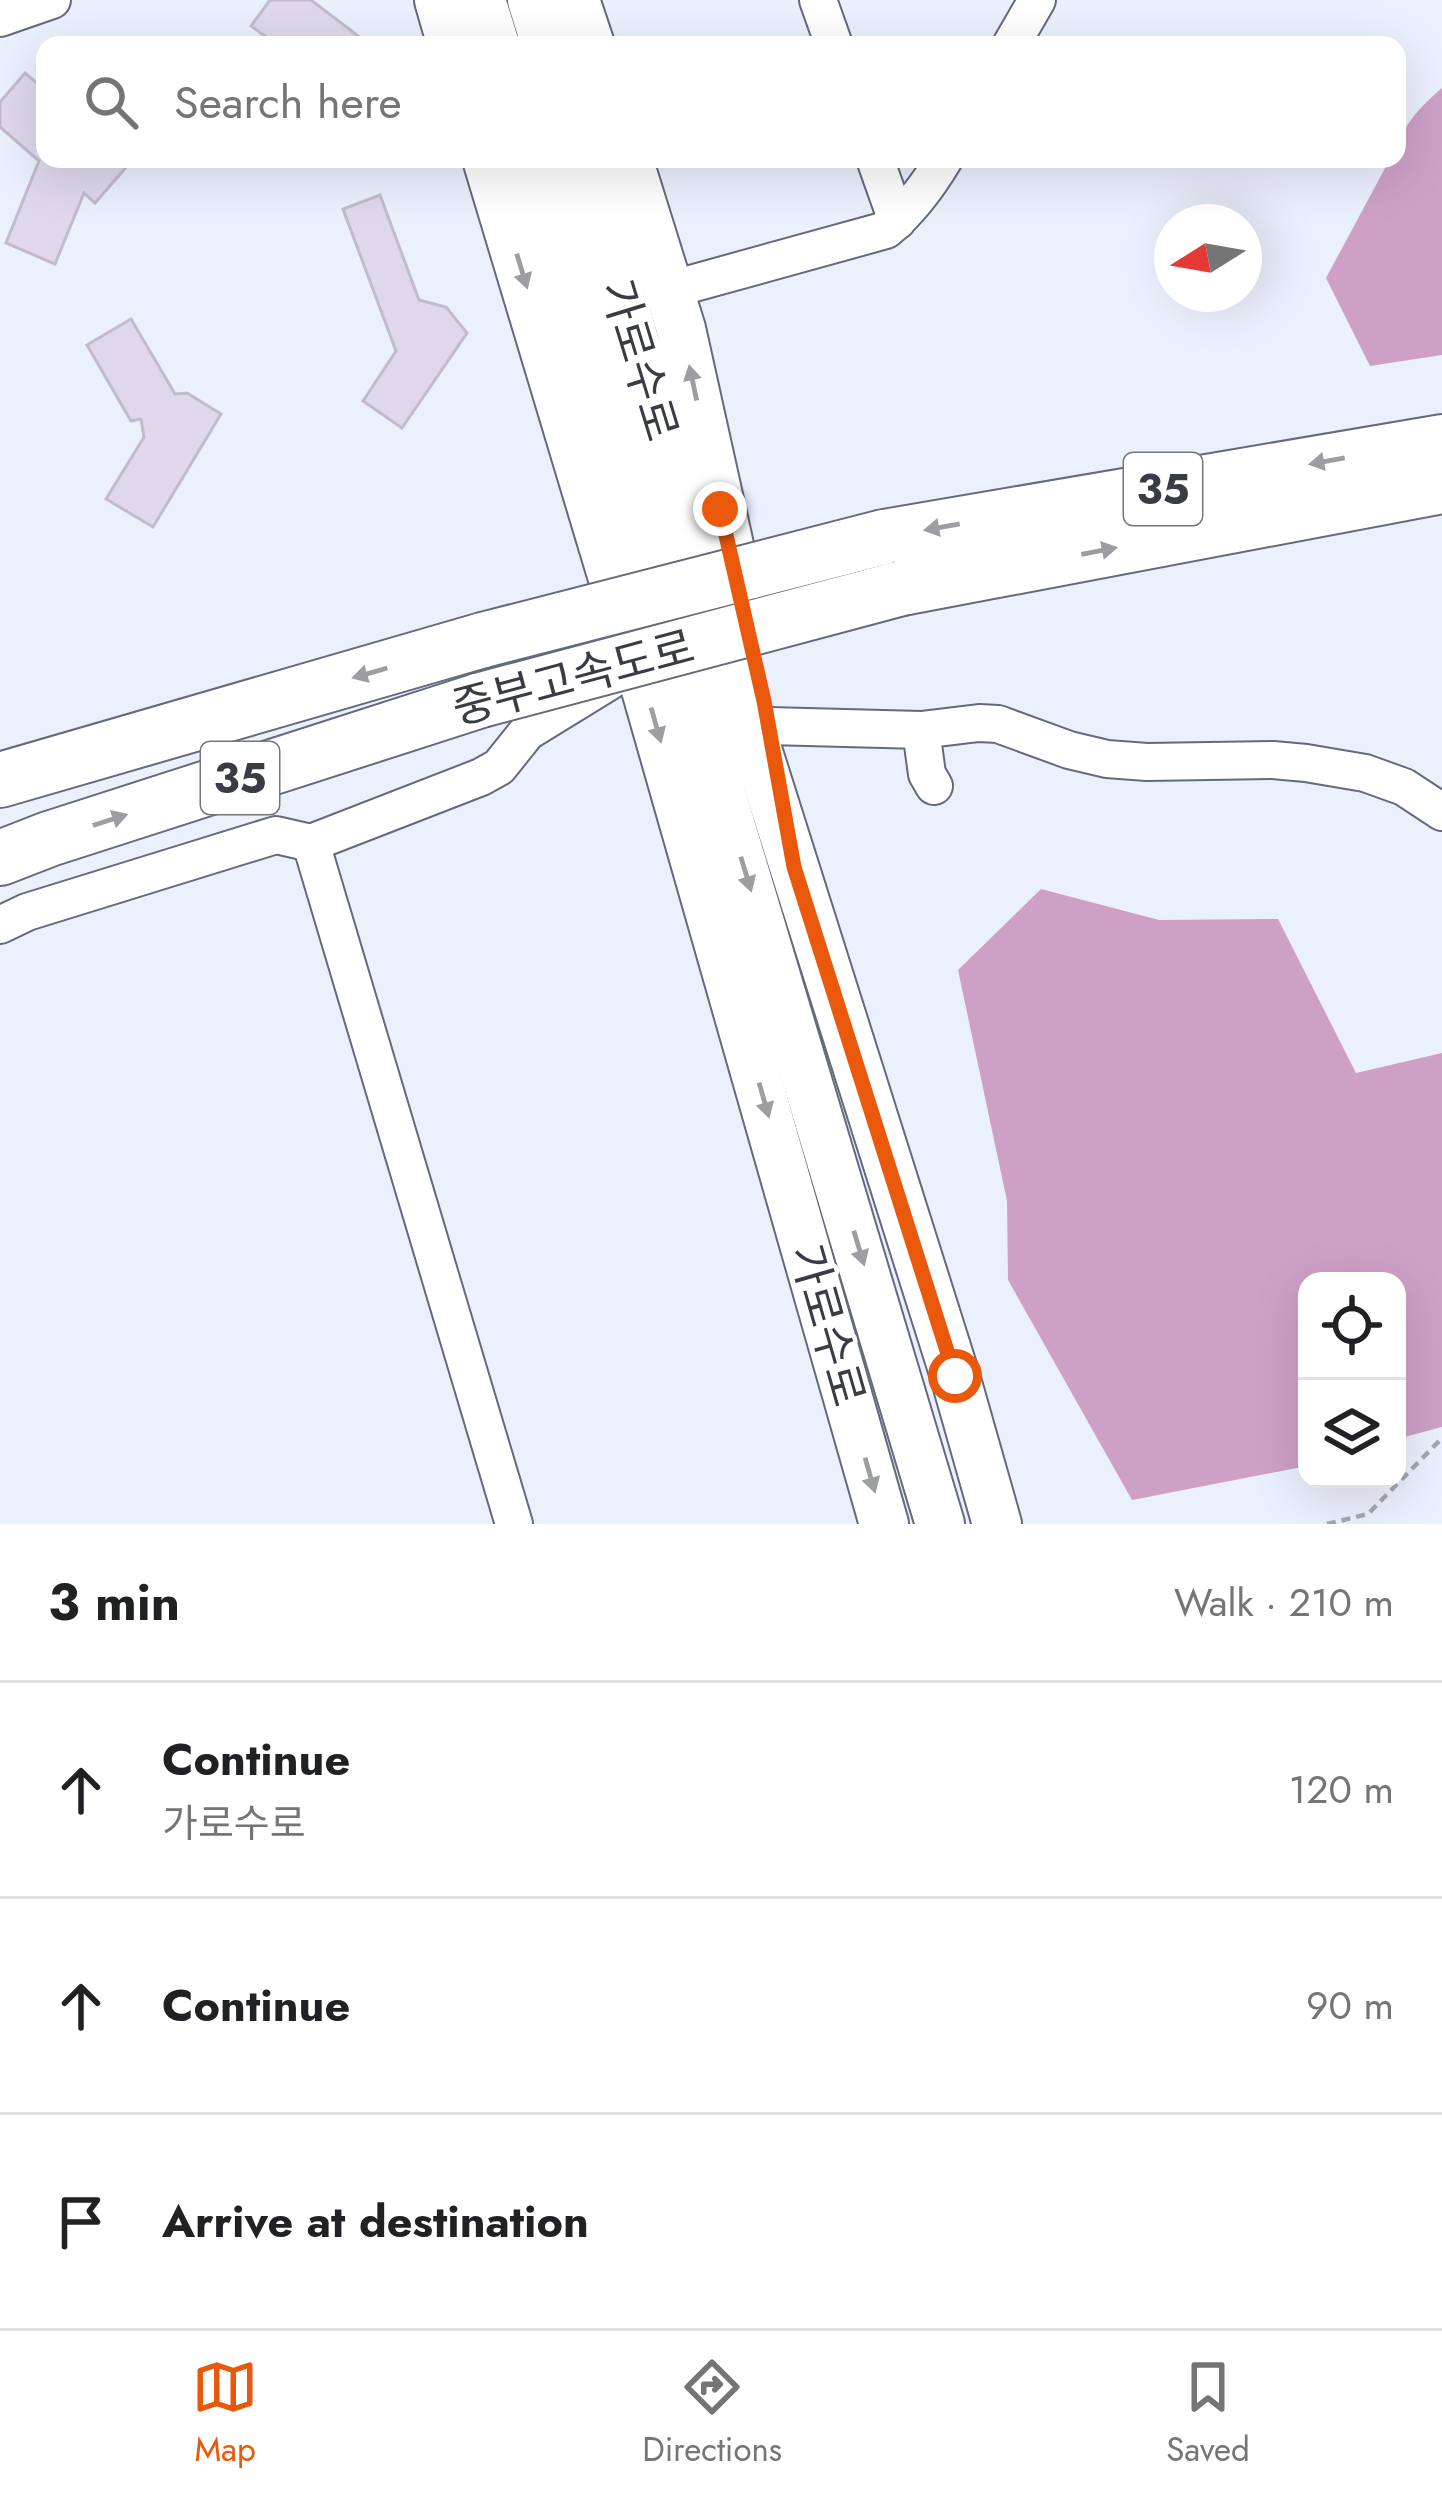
<!DOCTYPE html>
<html lang="en">
<head>
<meta charset="utf-8">
<style>
	:root { --surface:#fff; --page:#f2f2f2; --text:#202124; --muted:#757577; --line:#e0e0e0; --accent:#ea580c }
	body { margin:0; font-family:Jost,"Noto Sans KR",sans-serif; background:var(--page); color:var(--text) }
	.controls { position:absolute; right:36px; bottom:36px; display:grid; overflow:hidden; border-radius:24px; box-shadow:0 12px 48px #0002 }
	.controls button { width:108px; height:108px; display:grid; place-items:center; padding:0; border:0; border-bottom:3px solid var(--line); background:var(--surface); color:var(--text); font:60px sans-serif }
	.compass { position:absolute; left:1154px; top:204px; width:108px; height:108px; border-radius:50%; background:var(--surface); box-shadow:0 12px 48px #0002; rotate:259deg }
	.stop { position:absolute; width:36px; height:36px; margin:-27px; border:9px solid #ea580c; border-radius:50%; background:#fff }
	.stop.end { background:#ea580c; border-color:#fff; box-shadow:0 3px 12px #0008 }
	.list { margin:0; padding:0; list-style:none }
	h2 { display:flex; justify-content:space-between; align-items:center; height:156px; margin:0; padding:0 48px; font-size:51px }
	h2 small { font-size:39px; font-weight:400; color:var(--muted) }
	.list li { display:grid; grid-template-columns:78px 1fr auto; gap:36px; align-items:center; box-sizing:border-box; height:216px; padding:0 48px; border-top:3px solid var(--line) }
	.list b { display:block; font-size:45px; white-space:nowrap }
	.list p { margin:0; font-size:39px; white-space:nowrap; color:var(--muted) }
	.list em { font-size:39px; font-style:normal; color:var(--muted) }
	.icon { flex:none; width:66px; height:66px; fill:none; stroke:currentColor; stroke-width:2; stroke-linecap:round; stroke-linejoin:round }
	.map { position:relative; flex:none; width:1442px; height:1524px; overflow:hidden }
	.search { position:absolute; background:var(--surface); box-shadow:0 12px 48px #0002; left:36px; right:36px; top:36px; height:132px; display:flex; align-items:center; gap:30px; box-sizing:border-box; padding:0 42px; border-radius:24px; color:var(--muted); font-size:45px }
	.sheet { height:804px; background:var(--surface) }
	nav { display:flex; justify-content:space-around; align-items:center; box-sizing:border-box; height:168px; border-top:3px solid var(--line); background:var(--surface); font-size:33px; color:var(--muted) }
	nav a { display:grid; justify-items:center; gap:6px }
	nav .on { color:var(--accent) }
	.map>svg:first-child { display:block }
	.forest { fill:#cea0c6 }
	.building { fill:#dfd8ed; stroke:#c2bbd0; stroke-width:3 }
	.lines { fill:none; stroke-linecap:round; stroke-linejoin:round }
	.minor-casing { stroke:#646a7c; stroke-width:40 }
	.major-casing { stroke:#646a7c; stroke-width:52 }
	.highway-casing { stroke:#646a7c; stroke-width:58 }
	.path { stroke:#a3a7b2; stroke-width:4.5; stroke-dasharray:9 6; stroke-linecap:butt }
	.minor { stroke:#fff; stroke-width:36 }
	.major { stroke:#fff; stroke-width:48 }
	.highway { stroke:#fff; stroke-width:54 }
	.highway-bridge-casing { stroke:#646a7c; stroke-width:58; stroke-linecap:butt }
	.highway-bridge { stroke:#fff; stroke-width:54 }
	.oneway { fill:#9c9ea2 }
	.route { stroke:#ea580c; stroke-width:15 }
	.labels { text-anchor:middle; stroke-width:9; stroke-linejoin:round; paint-order:stroke }
	.shield { fill:#fff; stroke:#74767c; stroke-width:3 }
	.shield-label { font-size:42px; font-weight:bold; fill:#393c44 }
	.street-label { font-size:45px; fill:#393c44; stroke:#fff }
</style>
</head>
<body>
<div class="map">
<svg width="1442" height="1524" viewBox="0 0 1442 1524">
	<rect width="100%" height="100%" fill="#ebf0fd"/>
	<g class="forest">
		<path d="M 1442,88 L 1442,355 L 1370,366 L 1326,278 L 1390,159 L 1397,159 C 1397,129 1421,106 1442,88 Z"/>
		<path d="M 1041,889 L 1159,920 L 1278,919 L 1356,1073 L 1442,1053 L 1442,1427 L 1397,1439 L 1397,1281 L 1307,1281 L 1307,1466 L 1132,1500 L 1008,1280 L 1007,1201 L 958,970 Z"/>
	</g>
	<g class="building">
		<path d="M 270,0 L 311,0 L 370,45 L 277,45 L 251,26 Z"/>
		<path d="M 25,73 L 45,90 L 45,159 L 123,159 L 129,164 L 95,203 L 84,193 L 55,264 L 6,243 L 39,161 L 0,127 L 0,102 Z"/>
		<path d="M 380,195 L 419,300 L 446,307 L 467,333 L 402,428 L 363,401 L 396,351 L 343,209 Z"/>
		<path d="M 131,319 L 175,394 L 187,393 L 221,414 L 153,527 L 106,499 L 144,437 L 141,419 L 131,421 L 87,345 Z"/>
	</g>
	<g class="lines">
		<g class="minor-casing">
			<g id="minor">
				<path d="M 818,0 L 834,45"/>
				<path d="M 0,18 L 52,0"/>
				<path d="M 1011,45 L 1037,0"/>
				<path d="M 875,159 L 897,221"/>
				<path d="M 669,290 L 886,230 C 910,210 928,186 944,159"/>
				<path d="M 769,726 L 921,730 L 979,723 L 998,724 L 1069,750 L 1107,759 L 1147,762 L 1273,760 L 1306,763 L 1365,773 L 1404,787 L 1442,812"/>
				<path d="M 921,730 L 927,774 L 934,786"/>
				<path d="M 311,843 L 514,1524"/>
				<path d="M 0,925 L 27,912 L 276,835 L 311,843 L 481,777 L 499,767 L 527,732 L 610,681"/>
			</g>
		</g>
		<g class="major-casing">
			<g id="major">
				<path d="M 439,0 L 452,45"/>
				<path d="M 481,0 L 495,45"/>
				<path d="M 532,0 L 546,45"/>
				<path d="M 575,0 L 590,45"/>
				<path d="M 487,159 L 639,665 L 884,1524"/>
				<path d="M 531,159 L 940,1524"/>
				<path d="M 580,159 L 744,708 L 955,1376 L 997,1524"/>
				<path d="M 628,159 L 681,329 L 738,586"/>
			</g>
		</g>
		<g class="highway-casing">
			<g id="highway">
				<path d="M 884,537 L 1442,442"/>
				<path d="M 902,588 L 1442,486"/>
				<path d="M 0,780 L 483,640"/>
				<path d="M 0,858 L 49,839 L 481,700"/>
			</g>
		</g>
		<path class="path" d="M 1327,1524 L 1368,1514 L 1442,1438"/>
		<use href="#minor" class="minor"/>
		<use href="#major" class="major"/>
		<use href="#highway" class="highway"/>
		<g class="highway-bridge-casing">
			<g id="highway-bridge">
				<path d="M 483,640 L 884,537"/>
				<path d="M 481,700 L 902,588"/>
			</g>
		</g>
		<use href="#highway-bridge" class="highway-bridge"/>
	</g>
	<defs><path id="oneway-solid" d="M-6-.8H1V-3.2L6.5 0L1 3.2V.8H-6Z" transform="scale(3)"/></defs>
	<g class="oneway">
		<use href="#oneway-solid" transform="translate(522 271) rotate(73)"/>
		<use href="#oneway-solid" transform="translate(693 383) rotate(-102)"/>
		<use href="#oneway-solid" transform="translate(1327 461) rotate(170)"/>
		<use href="#oneway-solid" transform="translate(942 527) rotate(170)"/>
		<use href="#oneway-solid" transform="translate(1099 551) rotate(-11)"/>
		<use href="#oneway-solid" transform="translate(370 673) rotate(164)"/>
		<use href="#oneway-solid" transform="translate(656 725) rotate(74)"/>
		<use href="#oneway-solid" transform="translate(110 820) rotate(-18)"/>
		<use href="#oneway-solid" transform="translate(746 874) rotate(73)"/>
		<use href="#oneway-solid" transform="translate(764 1100) rotate(74)"/>
		<use href="#oneway-solid" transform="translate(859 1248) rotate(73)"/>
		<use href="#oneway-solid" transform="translate(870 1475) rotate(74)"/>
	</g>
	<g class="lines">
		<path class="route" d="M 720,509 L 764,701 L 794,867 L 955,1376"/>
	</g>
	<g class="labels">
		<g class="shield">
			<rect x="1124" y="453" width="78" height="72" rx="9"/>
			<rect x="201" y="742" width="78" height="72" rx="9"/>
		</g>
		<g class="shield-label">
			<text x="1163" y="504">35</text>
			<text x="240" y="793">35</text>
		</g>
		<g class="street-label">
			<text transform="translate(640 360) rotate(73)" y="16">가로수로</text>
			<text transform="translate(573 677) rotate(-15)" y="16">중부고속도로</text>
			<text transform="translate(828 1325) rotate(74)" y="16">가로수로</text>
		</g>
	</g>
</svg>
<div class="controls">
<button><svg class="icon" aria-label="locate" viewBox="0 0 24 24"><circle cx="12" cy="12" r="6"/><path d="M12 2v4M12 18v4M2 12h4M18 12h4"/></svg></button>
<button><svg class="icon" aria-label="layers" viewBox="0 0 24 24"><path d="M12 4l9 5-9 5-9-5zM3 14l9 5 9-5"/></svg></button>
</div>
<svg class="compass" viewBox="-18 -18 36 36"><path d="M0-13l5 13h-10z" fill="#e53935"/><path d="M0 13l5-13h-10z" fill="#757577"/></svg>
<div class="stop" style="left:955px;top:1376px"></div>
<div class="stop end" style="left:720px;top:509px"></div>
<div class="search"><svg class="icon" aria-label="search" viewBox="0 0 24 24"><circle cx="10" cy="10" r="6"/><path d="M15 15l6 6"/></svg>Search here</div>
</div>
<section class="sheet">
<h2>3 min<small>Walk · 210 m</small></h2>
<ul class="list">
<li><svg class="icon" aria-label="ahead" viewBox="0 0 24 24"><path d="M12 20V5M6 11l6-6 6 6"/></svg><div><b>Continue</b><p>가로수로</p></div><em>120 m</em></li>
<li><svg class="icon" aria-label="ahead" viewBox="0 0 24 24"><path d="M12 20V5M6 11l6-6 6 6"/></svg><div><b>Continue</b></div><em>90 m</em></li>
<li><svg class="icon" aria-label="arrive" viewBox="0 0 24 24"><path d="M6 21V4h12l-3 4 3 4H6"/></svg><div><b>Arrive at destination</b></div></li>
</ul>
</section>
<nav>
<a class="on"><svg class="icon" aria-label="map" viewBox="0 0 24 24"><path d="M3 6l6-2 6 2 6-2v14l-6 2-6-2-6 2zM9 4v14M15 6v14"/></svg>Map</a>
<a><svg class="icon" aria-label="directions" viewBox="0 0 24 24"><path d="M12 3l9 9-9 9-9-9zM9 14v-3h6M13 9l2 2-2 2"/></svg>Directions</a>
<a><svg class="icon" aria-label="saved" viewBox="0 0 24 24"><path d="M7 4h10v16l-5-4-5 4z"/></svg>Saved</a>
</nav>
</body>
</html>
